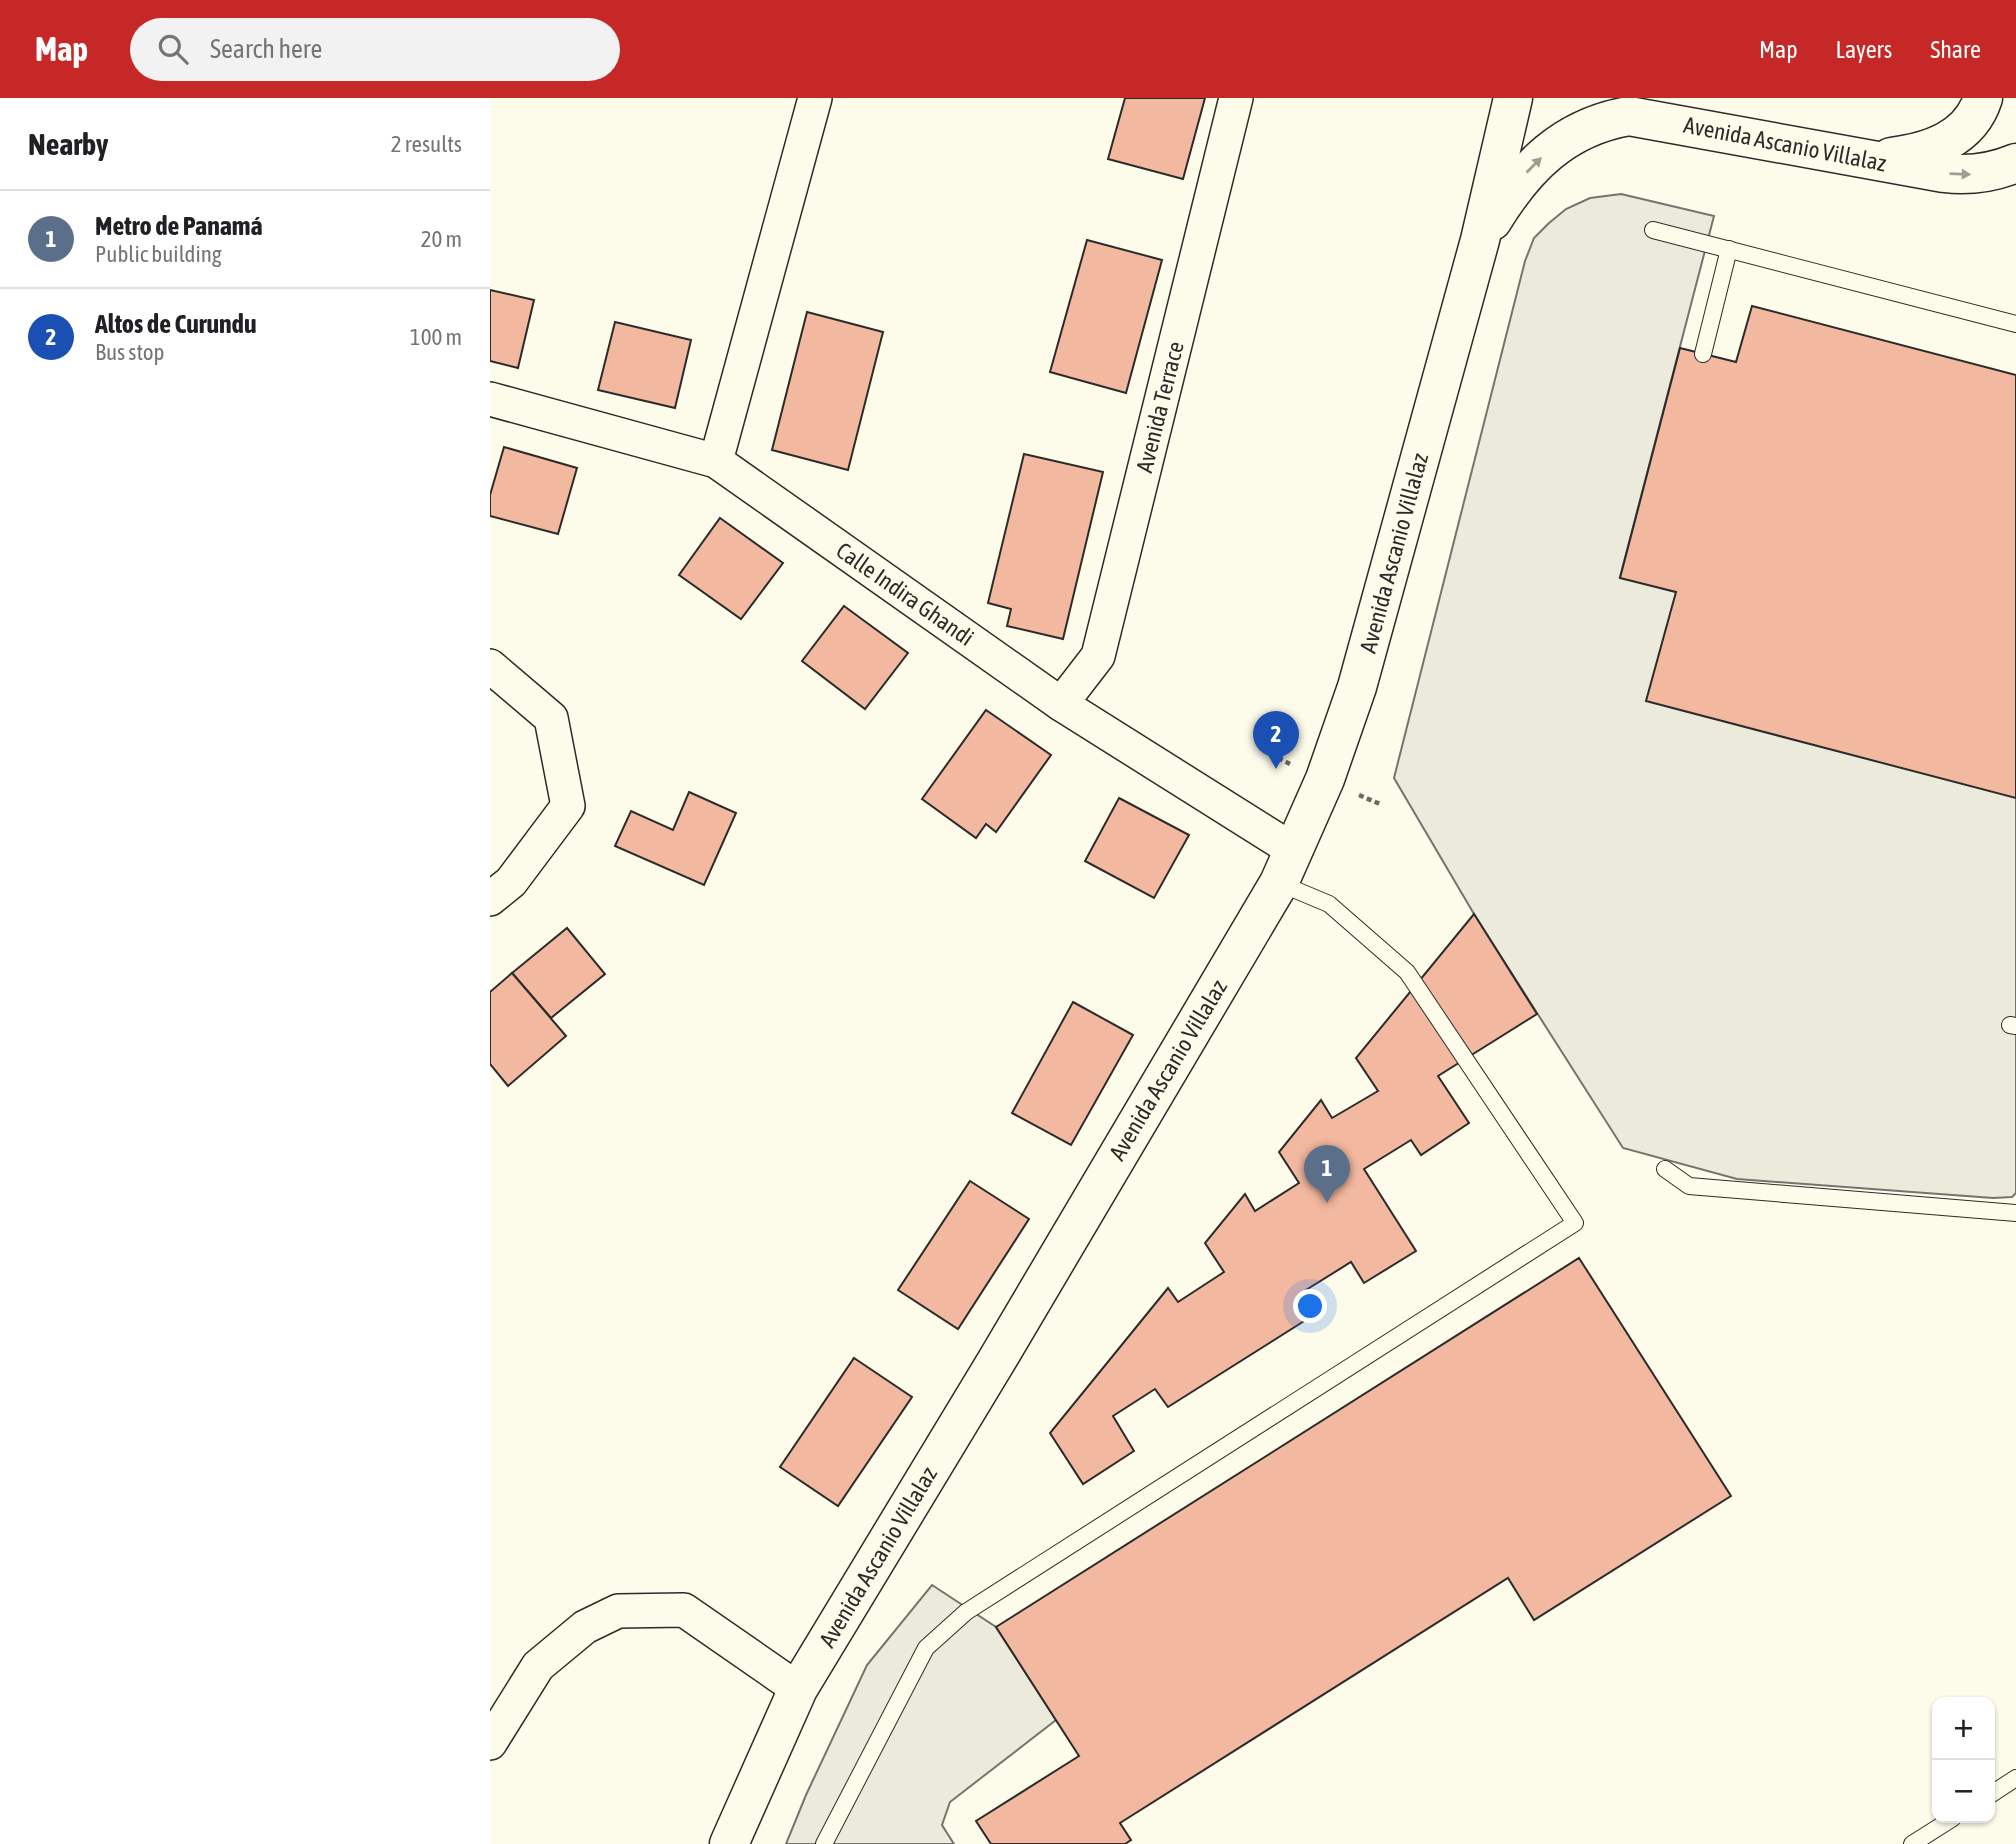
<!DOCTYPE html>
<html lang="en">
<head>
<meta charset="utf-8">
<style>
	:root { --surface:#fff; --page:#f2f2f2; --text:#202124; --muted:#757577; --line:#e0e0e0; --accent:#c62828 }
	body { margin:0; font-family:"Asap Condensed",sans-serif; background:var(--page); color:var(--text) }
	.controls { position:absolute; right:21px; bottom:21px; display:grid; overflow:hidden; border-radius:14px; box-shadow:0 2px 5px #0004 }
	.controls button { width:63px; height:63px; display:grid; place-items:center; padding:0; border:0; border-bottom:2px solid var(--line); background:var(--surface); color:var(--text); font:35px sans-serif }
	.you { position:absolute; left:821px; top:1209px; width:24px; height:24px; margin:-18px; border:5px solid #fff; border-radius:50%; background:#1a73e8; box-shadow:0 0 0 10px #1a73e833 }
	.badge { display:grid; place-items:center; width:46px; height:46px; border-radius:50%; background:var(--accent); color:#fff; font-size:23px; font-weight:700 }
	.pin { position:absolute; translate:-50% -58px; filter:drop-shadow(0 2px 4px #0008) }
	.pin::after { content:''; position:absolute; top:37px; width:24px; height:21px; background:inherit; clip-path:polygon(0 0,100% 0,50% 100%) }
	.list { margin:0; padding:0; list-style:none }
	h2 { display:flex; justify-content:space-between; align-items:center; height:91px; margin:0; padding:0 28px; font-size:30px }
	h2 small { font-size:23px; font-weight:400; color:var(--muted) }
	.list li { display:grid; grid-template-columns:46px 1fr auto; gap:21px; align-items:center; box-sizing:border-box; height:98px; padding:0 28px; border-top:2px solid var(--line) }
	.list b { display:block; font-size:26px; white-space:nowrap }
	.list p { margin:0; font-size:23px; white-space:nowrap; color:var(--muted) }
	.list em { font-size:23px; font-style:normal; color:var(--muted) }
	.icon { flex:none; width:38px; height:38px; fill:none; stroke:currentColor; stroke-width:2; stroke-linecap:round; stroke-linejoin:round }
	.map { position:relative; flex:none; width:1526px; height:1746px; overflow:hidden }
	header { display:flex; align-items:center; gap:42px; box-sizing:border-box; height:98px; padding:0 35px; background:var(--accent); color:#fff }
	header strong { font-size:33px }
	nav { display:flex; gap:38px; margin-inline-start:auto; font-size:24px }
	.search { width:490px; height:63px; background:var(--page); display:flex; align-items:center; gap:18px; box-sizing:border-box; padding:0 24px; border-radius:38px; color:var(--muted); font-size:26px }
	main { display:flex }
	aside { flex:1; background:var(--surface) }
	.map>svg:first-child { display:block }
	.parking { fill:#eceadb; stroke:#74746e; stroke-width:2 }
	.building { fill:#f2b8a0; stroke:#2b2b2b; stroke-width:2 }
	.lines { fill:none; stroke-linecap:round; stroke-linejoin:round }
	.lane-casing { stroke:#2b2b2b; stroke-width:18 }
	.street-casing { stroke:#2b2b2b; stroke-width:36 }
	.secondary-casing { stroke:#2b2b2b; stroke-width:41 }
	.path { stroke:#6a6964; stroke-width:4.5; stroke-dasharray:5 3.5; stroke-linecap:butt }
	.lane { stroke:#fdfbea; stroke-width:16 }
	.street { stroke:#fdfbea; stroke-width:33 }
	.secondary { stroke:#fdfbea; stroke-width:38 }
	.oneway { fill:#9e9d94 }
	.labels { text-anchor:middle; stroke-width:5; stroke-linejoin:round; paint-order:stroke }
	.street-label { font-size:23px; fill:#2b2b2b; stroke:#fdfbea }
</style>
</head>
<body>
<header>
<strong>Map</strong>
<div class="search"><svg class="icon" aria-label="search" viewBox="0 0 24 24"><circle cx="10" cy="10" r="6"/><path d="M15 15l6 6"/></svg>Search here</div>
<nav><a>Map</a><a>Layers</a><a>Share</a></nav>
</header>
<main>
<aside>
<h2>Nearby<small>2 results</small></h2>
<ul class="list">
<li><span class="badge" style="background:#5c6f8a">1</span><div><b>Metro de Panamá</b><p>Public building</p></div><em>20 m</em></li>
<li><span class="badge" style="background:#1a4fb4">2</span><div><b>Altos de Curundu</b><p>Bus stop</p></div><em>100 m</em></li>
</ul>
</aside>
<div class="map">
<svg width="1526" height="1746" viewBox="0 0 1526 1746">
	<rect width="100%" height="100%" fill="#fdfbea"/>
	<g class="parking">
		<path d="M 1131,96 L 1224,118 L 1130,479 L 1186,494 L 1526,700 L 1526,1095 L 1522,1099 L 1503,1100 L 1247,1081 L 1133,1050 L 984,816 L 904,680 L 1035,163 L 1044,140 L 1059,125 L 1076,111 L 1100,100 Z"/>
		<path d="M 442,1487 L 506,1529 L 566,1622 L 460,1704 L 452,1727 L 464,1746 L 296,1746 L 316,1697 L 377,1567 Z"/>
	</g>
	<g class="building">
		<path d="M 635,0 L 715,0 L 693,81 L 618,61 Z"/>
		<path d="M 597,142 L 672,162 L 636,295 L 560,274 Z"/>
		<path d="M 0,192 L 44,202 L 28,270 L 0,263 Z"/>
		<path d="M 1262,208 L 1526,277 L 1526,700 L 1156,603 L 1186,494 L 1130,480 L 1190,250 L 1246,264 Z"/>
		<path d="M 317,214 L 393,234 L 358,372 L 282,352 Z"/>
		<path d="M 125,224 L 201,242 L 185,310 L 108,292 Z"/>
		<path d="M 14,349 L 87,370 L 68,436 L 0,418 L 0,397 Z"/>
		<path d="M 534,356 L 613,374 L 573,541 L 517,528 L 521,511 L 498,505 Z"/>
		<path d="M 230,420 L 293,465 L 251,521 L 189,477 Z"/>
		<path d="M 354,508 L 418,555 L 375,611 L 312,563 Z"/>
		<path d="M 496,612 L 561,657 L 506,734 L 496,726 L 486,740 L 432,701 Z"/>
		<path d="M 199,694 L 246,715 L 214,787 L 125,748 L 141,713 L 183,732 Z"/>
		<path d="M 629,700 L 699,737 L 664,800 L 595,763 Z"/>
		<path d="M 984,816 L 1047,916 L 948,978 L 979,1025 L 931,1057 L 921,1042 L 874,1071 L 926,1153 L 874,1185 L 861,1164 L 816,1192 L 830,1213 L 678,1309 L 665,1291 L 623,1318 L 644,1353 L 593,1386 L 560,1335 L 678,1190 L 688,1204 L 734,1174 L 715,1145 L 755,1096 L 765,1113 L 809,1085 L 789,1054 L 831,1002 L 842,1020 L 888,993 L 866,960 Z"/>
		<path d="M 77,830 L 115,876 L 61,920 L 22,875 Z"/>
		<path d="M 22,875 L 76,938 L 18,988 L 0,966 L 0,894 Z"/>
		<path d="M 583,904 L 643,937 L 581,1047 L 522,1015 Z"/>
		<path d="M 480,1083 L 539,1121 L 468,1231 L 408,1192 Z"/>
		<path d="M 1089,1160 L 1241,1398 L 1044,1522 L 1018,1480 L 630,1725 L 641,1742 L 635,1746 L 501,1746 L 486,1723 L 589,1658 L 506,1529 Z"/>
		<path d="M 364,1260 L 422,1299 L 348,1408 L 290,1369 Z"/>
	</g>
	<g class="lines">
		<g class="lane-casing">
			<g id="lane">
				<path d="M 1163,132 L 1526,226"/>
				<path d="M 1213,256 L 1239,151"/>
				<path d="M 1520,927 L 1526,928"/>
				<path d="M 1175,1071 L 1199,1088 L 1526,1115"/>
				<path d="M 1500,1697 L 1526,1680"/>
				<path d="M 334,1746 L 436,1550 L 476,1514 L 1085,1125 L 917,874 L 839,806 L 789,785"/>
				<path d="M 1422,1746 L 1463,1720"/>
			</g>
		</g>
		<g class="street-casing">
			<g id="street">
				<path d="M 0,301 L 226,363 L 571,606 L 803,752"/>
				<path d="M 226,363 L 325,0"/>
				<path d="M 0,568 L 61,620 L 78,708 L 21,784 L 0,801"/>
				<path d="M 571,606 L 608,558 L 746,0"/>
				<path d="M 0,1645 L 48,1568 L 95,1529 L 128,1513 L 194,1512 L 308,1591"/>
			</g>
		</g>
		<g class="secondary-casing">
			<g id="secondary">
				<path d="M 1401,59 C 1440,54 1480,41 1493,0"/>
				<path d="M 1002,123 C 1035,69 1074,29 1139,18 L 1454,75 C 1479,78 1502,75 1526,65"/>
				<path d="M 239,1746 L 308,1591 L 507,1262 L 789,785 L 835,681 L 867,589 L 990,142 L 1023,0"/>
			</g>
		</g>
		<g class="path">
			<path d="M 788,660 L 800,666"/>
			<path d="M 869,697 L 890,706"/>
		</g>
		<use href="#lane" class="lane"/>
		<use href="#street" class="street"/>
		<use href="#secondary" class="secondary"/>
	</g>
	<defs><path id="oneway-solid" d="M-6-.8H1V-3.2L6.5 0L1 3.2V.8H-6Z" transform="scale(1.75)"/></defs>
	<g class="oneway">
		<use href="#oneway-solid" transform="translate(1044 67) rotate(-45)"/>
		<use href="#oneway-solid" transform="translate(1470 76) rotate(2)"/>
	</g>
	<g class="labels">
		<g class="street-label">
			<text transform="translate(1295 46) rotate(11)" y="8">Avenida Ascanio Villalaz</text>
			<text transform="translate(670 309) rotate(-76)" y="8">Avenida Terrace</text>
			<text transform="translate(904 455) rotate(-75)" y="8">Avenida Ascanio Villalaz</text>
			<text transform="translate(415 496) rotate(35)" y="8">Calle Indira Ghandi</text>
			<text transform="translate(678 972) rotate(-59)" y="8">Avenida Ascanio Villalaz</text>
			<text transform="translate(388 1459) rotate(-59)" y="8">Avenida Ascanio Villalaz</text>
		</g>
	</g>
</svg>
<div class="controls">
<button>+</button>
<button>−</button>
</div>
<div class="you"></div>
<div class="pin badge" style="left:837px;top:1105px;background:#5c6f8a">1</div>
<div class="pin badge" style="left:786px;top:671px;background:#1a4fb4">2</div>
</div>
</main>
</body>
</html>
